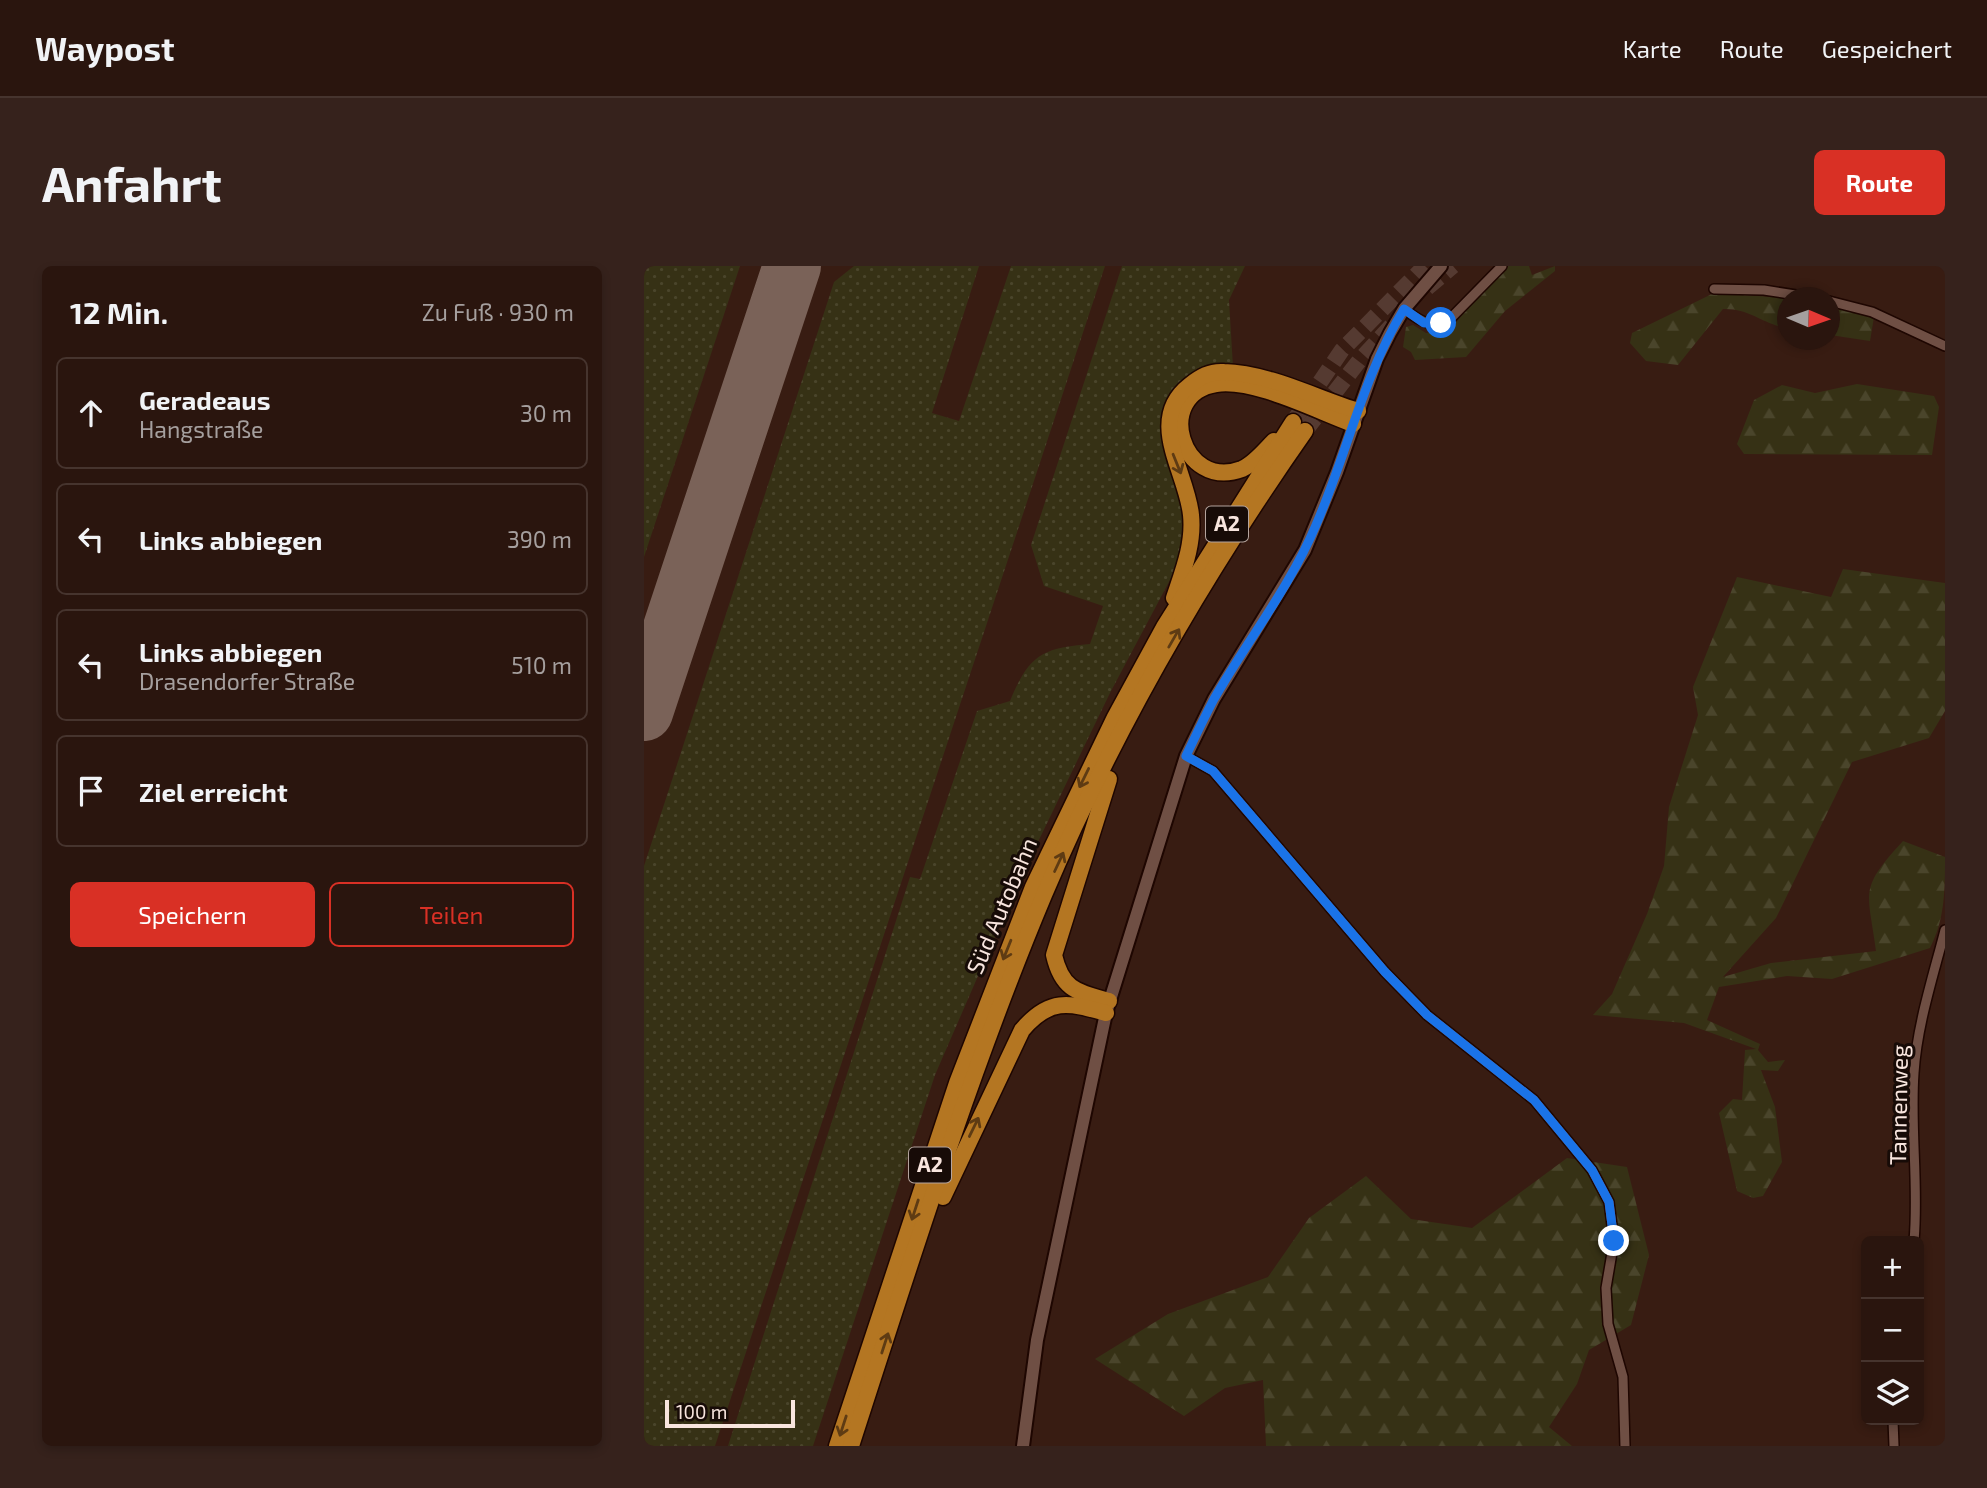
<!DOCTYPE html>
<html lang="de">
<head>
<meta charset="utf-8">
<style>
	:root { --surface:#2a150e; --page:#36221c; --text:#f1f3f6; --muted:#a59f9e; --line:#46342e; --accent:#d93025 }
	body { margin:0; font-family:"Exo 2",sans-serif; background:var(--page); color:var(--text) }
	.controls { position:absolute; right:21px; bottom:21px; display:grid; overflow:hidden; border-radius:10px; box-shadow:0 4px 10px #0003 }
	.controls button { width:63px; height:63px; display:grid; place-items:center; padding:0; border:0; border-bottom:2px solid var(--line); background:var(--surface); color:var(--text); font:35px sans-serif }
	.compass { position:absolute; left:1133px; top:21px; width:63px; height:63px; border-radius:50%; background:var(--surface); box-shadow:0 4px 10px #0003; rotate:92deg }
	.scale { position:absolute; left:21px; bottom:18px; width:130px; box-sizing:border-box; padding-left:7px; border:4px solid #f8e5de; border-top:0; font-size:19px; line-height:24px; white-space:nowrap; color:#f8e5de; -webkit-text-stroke:5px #170b07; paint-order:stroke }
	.stop { position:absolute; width:21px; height:21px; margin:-16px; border:5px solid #1a73e8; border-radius:50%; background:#fff }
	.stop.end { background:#1a73e8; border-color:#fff; box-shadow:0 2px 7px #0008 }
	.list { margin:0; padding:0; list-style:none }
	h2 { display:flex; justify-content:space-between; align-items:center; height:91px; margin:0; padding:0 28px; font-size:30px }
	h2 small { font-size:23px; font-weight:400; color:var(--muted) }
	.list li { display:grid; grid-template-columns:46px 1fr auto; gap:21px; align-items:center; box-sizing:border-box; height:112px; margin:0 14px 14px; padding:0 14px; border:2px solid var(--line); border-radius:10px }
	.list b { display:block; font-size:26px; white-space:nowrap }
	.list p { margin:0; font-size:23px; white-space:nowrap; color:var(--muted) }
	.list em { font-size:23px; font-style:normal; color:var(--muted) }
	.actions { display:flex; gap:14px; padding:21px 28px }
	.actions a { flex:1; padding:16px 0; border:2px solid var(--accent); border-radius:10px; text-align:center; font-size:24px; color:var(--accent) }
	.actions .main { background:var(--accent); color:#fff }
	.icon { flex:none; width:38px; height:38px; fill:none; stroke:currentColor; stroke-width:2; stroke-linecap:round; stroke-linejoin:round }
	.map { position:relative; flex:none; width:1301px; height:1180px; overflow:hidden; border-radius:10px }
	header { display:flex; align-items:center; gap:42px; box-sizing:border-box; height:98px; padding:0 35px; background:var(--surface); border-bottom:2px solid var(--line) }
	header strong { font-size:33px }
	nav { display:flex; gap:38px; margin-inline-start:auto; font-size:24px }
	.intro { display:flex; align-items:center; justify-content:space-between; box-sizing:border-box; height:168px; padding:0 42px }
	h1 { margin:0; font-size:49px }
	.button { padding:18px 32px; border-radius:10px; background:var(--accent); color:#fff; font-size:24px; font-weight:700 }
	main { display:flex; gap:42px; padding:0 42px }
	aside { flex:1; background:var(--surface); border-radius:10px; box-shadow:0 4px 10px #0003 }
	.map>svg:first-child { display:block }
	.grass { fill:url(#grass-dots) }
	.forest { fill:url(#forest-firs) }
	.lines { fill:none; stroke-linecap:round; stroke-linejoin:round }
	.runway { stroke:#7a6258; stroke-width:58 }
	.highway-tunnel { stroke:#553a31; stroke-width:16; stroke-dasharray:16 8; stroke-linecap:butt }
	.street-casing { stroke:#1e0601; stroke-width:12 }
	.secondary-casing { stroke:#1e0601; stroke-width:16 }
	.highway-casing { stroke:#1e0601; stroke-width:19 }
	.street { stroke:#6f4f44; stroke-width:9 }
	.secondary { stroke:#6f4f44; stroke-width:12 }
	.highway { stroke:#b47622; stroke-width:16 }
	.oneway { stroke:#5e3b13 }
	.route { stroke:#1a73e8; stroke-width:9 }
	.labels { text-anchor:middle; stroke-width:6; stroke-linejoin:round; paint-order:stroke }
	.shield { fill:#170b07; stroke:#b4a49e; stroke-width:2 }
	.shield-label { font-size:21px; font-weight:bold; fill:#f8e5de }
	.street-label { font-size:23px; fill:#f8e5de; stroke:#170b07 }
</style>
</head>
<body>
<header>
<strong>Waypost</strong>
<nav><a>Karte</a><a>Route</a><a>Gespeichert</a></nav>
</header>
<div class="intro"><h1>Anfahrt</h1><a class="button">Route</a></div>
<main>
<aside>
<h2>12 Min.<small>Zu Fuß · 930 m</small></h2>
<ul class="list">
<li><svg class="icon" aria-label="ahead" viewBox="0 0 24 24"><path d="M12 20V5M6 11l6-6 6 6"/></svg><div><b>Geradeaus</b><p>Hangstraße</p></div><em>30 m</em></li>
<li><svg class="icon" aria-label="left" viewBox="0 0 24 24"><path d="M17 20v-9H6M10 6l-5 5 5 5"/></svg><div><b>Links abbiegen</b></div><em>390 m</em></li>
<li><svg class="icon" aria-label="left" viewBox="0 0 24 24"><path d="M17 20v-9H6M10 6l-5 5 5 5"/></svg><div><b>Links abbiegen</b><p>Drasendorfer Straße</p></div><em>510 m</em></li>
<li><svg class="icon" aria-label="arrive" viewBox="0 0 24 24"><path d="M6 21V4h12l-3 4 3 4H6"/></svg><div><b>Ziel erreicht</b></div></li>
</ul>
<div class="actions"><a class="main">Speichern</a><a>Teilen</a></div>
</aside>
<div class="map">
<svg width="1301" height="1180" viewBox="0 0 1301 1180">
	<defs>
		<pattern id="grass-dots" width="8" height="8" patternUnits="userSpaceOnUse" patternTransform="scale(1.75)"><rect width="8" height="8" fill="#363115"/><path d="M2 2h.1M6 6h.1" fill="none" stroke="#4a452b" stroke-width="1.8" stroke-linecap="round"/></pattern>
		<pattern id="forest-firs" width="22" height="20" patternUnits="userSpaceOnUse" patternTransform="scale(1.75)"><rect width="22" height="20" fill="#363115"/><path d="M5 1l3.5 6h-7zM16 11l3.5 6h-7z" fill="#4a452b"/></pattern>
	</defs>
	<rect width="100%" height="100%" fill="#381c12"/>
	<g class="grass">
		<path d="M 0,0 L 96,0 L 0,291 Z"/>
		<path d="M 210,0 L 335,0 L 288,147 L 315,155 L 367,0 L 461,0 L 71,1180 L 0,1180 L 0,600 L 190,16 Z"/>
		<path d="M 478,0 L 601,0 L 585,34 L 589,101 L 519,155 L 519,173 L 541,248 L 541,273 L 535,297 L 466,427 L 377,611 L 291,809 L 169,1180 L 84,1180 L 266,611 L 276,613 L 333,445 L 366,435 C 385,389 398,382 446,378 L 459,340 L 400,320 L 387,279 Z"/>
	</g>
	<g class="forest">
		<path d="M 863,0 L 885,0 L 888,9 L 911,0 L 911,5 L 861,45 L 822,91 L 771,94 L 767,86 L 759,81 L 762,61 L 769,59 L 782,67 L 805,65 L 849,11 Z"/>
		<path d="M 1070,27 L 1143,32 L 1143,62 C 1118,58 1106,42 1079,43 L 1034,99 L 1002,95 L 986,77 L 988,67 Z"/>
		<path d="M 1185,40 L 1230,51 L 1226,75 L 1186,69 Z"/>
		<path d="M 1213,118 L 1290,130 L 1295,141 L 1288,189 L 1100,188 L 1093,178 L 1110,134 L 1138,119 L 1171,127 Z"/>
		<path d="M 1199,303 L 1301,317 L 1301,445 L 1285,472 L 1208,496 L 1132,652 L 1079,711 L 1127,697 L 1232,685 C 1224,624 1214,624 1259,575 L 1301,591 C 1301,624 1301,653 1286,682 L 1188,713 L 1143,710 L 1075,721 L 1063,754 L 1116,778 L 1114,784 L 1124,796 L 1141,794 L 1134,805 L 1117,804 L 1131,841 L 1138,896 L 1119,930 L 1109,932 L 1093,925 L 1075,847 L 1089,833 L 1098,834 L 1101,784 L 1112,783 L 1040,757 L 949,749 L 968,728 L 1003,648 L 1020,600 L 1025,541 L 1054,449 L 1049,421 L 1093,311 L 1187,331 Z"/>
		<path d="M 923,892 L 983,901 L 1005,989 L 987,1059 L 945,1084 L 933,1118 L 905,1161 L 928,1180 L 622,1180 L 619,1114 L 581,1122 L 540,1150 L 451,1093 L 524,1048 L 624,1011 L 665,952 L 722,910 L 767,953 L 828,962 Z"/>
	</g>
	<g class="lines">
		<path class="runway" d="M 0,446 L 148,0"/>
		<g class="highway-tunnel">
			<path d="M 783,22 L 809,0"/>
			<path d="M 649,156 L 698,84 L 781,0"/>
			<path d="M 661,165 L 715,95 L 751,56"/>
		</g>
		<g class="street-casing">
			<g id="street">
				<path d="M 1070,23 L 1120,24 L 1171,32"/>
				<path d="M 1185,35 L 1228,46 L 1301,80"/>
				<path d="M 760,43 C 776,55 786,63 806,53 L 858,0"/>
				<path d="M 542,490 L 569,505 L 741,706 L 783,749 L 890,834 L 948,904 L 965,936 L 970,975 L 962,1022 L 964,1058 L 979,1111 L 981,1180"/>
				<path d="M 1270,975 C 1275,919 1266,863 1270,807 C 1273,759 1289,711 1301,664"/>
				<path d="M 1249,1154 L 1250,1180"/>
			</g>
		</g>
		<g class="secondary-casing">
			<path id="secondary" d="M 379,1180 L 393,1074 L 462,747 L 542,490 L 570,433 L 661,284 L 693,206 L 733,93 L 746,67 L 760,43 L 797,0"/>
		</g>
		<g class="highway-casing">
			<g id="highway">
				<path d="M 630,175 C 621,184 610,198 598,203 C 537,226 509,128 572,118 C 610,112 673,145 709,158"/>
				<path d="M 530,332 C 539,305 550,278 547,249 C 543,206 501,154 546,119 C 556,111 566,105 580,106 C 624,107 672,132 714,145"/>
				<path d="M 465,513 L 410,689 C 418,724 433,726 465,735"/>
				<path d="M 299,931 L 378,764 C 405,732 424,736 462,747"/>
				<path d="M 193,1180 L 313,817 L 389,621 L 471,451 L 520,361 L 649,156"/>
				<path d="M 207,1180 C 267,995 325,808 400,629 C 469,466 560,309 661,165"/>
			</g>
		</g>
		<use href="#street" class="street"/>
		<use href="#secondary" class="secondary"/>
		<use href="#highway" class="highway"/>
	</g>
	<defs><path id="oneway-shaft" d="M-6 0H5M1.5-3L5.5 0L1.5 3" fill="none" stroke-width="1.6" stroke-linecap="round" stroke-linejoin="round" transform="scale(1.75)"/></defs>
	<g class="oneway">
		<use href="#oneway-shaft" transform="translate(533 198) rotate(68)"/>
		<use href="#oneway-shaft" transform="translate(530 372) rotate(-60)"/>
		<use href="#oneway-shaft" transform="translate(440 512) rotate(116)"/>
		<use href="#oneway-shaft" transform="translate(415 596) rotate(-65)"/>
		<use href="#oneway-shaft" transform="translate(363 684) rotate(112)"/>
		<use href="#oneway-shaft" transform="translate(330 861) rotate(-64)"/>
		<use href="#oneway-shaft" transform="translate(271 944) rotate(108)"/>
		<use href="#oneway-shaft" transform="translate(241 1077) rotate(-72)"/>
		<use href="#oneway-shaft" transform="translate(199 1160) rotate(108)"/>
	</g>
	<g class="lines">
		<path class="route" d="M 797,57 L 780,57 L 760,43 C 719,110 703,188 672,259 C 646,321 603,375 570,433 C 560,452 551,471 542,490 L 569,505 L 741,706 L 783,749 L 890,834 L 948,904 L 965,936 L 970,975"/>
	</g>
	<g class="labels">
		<g class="shield">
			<rect x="562" y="240.5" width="42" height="35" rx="5"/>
			<rect x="265" y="881.5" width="42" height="35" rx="5"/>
		</g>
		<g class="shield-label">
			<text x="583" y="265">A2</text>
			<text x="286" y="906">A2</text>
		</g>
		<g class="street-label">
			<text transform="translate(358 640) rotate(-67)" y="8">Süd Autobahn</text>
			<text transform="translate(1255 839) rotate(-89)" y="8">Tannenweg</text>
		</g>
	</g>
</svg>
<div class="controls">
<button>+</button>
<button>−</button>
<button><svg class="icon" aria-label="layers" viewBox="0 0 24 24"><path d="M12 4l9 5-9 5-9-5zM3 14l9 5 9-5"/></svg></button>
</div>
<svg class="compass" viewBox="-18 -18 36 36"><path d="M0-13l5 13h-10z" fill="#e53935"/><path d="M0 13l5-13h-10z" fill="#a59f9e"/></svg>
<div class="scale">100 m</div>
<div class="stop" style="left:797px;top:57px"></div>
<div class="stop end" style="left:970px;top:975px"></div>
</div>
</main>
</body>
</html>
